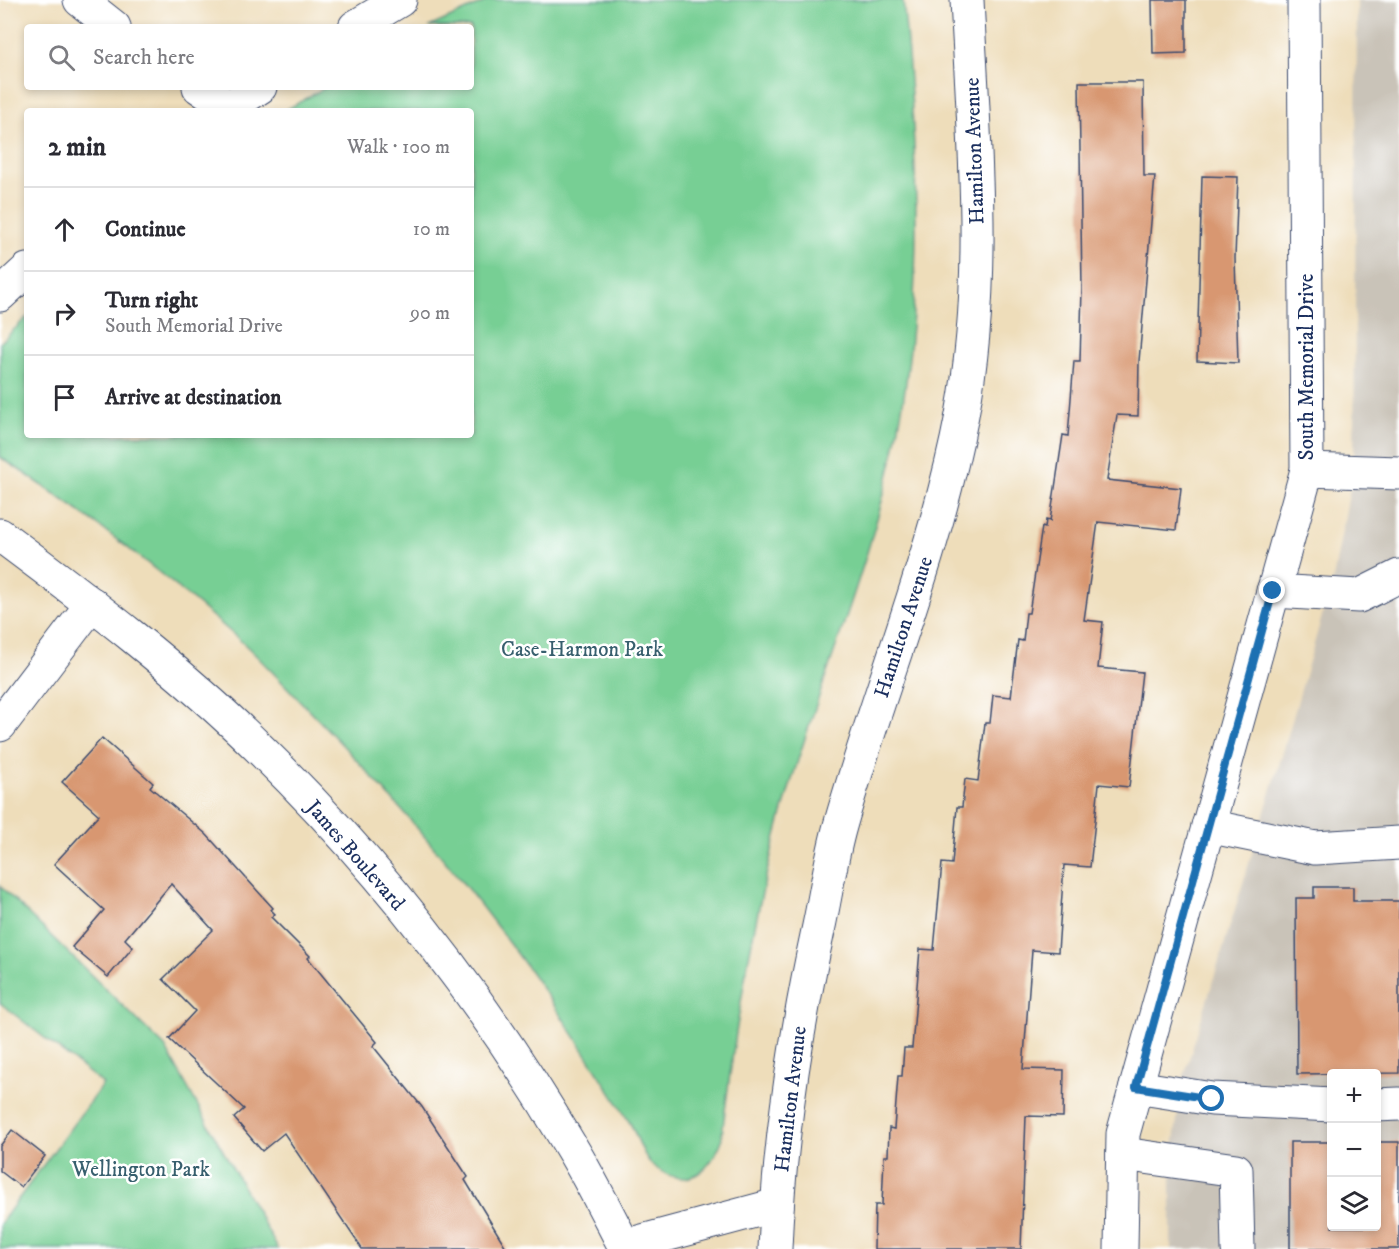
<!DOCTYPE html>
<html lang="en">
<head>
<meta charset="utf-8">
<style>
	:root { --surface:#fff; --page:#f2f2f3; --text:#2b2b33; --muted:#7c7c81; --line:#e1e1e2 }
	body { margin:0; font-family:"IM FELL DW Pica",serif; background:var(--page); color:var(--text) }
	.controls { position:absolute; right:18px; bottom:18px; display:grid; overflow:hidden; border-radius:6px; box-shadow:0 3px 9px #0003 }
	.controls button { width:54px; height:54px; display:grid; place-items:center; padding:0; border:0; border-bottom:2px solid var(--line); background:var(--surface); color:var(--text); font:30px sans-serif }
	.stop { position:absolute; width:18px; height:18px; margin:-14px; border:4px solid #1f6fb2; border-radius:50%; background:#fff }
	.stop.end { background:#1f6fb2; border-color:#fff; box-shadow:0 2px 6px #0008 }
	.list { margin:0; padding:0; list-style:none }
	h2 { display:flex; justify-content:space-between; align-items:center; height:78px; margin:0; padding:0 24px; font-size:26px }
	h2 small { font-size:20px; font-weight:400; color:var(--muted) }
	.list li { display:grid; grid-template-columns:39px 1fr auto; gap:18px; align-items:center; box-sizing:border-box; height:84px; padding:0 24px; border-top:2px solid var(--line) }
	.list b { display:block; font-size:22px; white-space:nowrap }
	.list p { margin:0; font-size:20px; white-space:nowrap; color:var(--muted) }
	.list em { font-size:20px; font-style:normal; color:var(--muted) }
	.icon { flex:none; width:33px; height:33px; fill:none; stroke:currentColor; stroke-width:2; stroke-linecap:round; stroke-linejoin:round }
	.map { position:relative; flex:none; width:1399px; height:1249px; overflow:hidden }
	.search { position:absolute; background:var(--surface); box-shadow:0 3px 9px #0003; left:24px; top:24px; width:450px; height:66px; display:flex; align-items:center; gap:15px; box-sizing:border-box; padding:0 21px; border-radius:6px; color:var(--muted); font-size:22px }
	.panel { position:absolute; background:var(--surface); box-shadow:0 3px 9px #0003; left:24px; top:108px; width:450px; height:330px; border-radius:6px }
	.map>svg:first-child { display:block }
	.industrial { fill:#c9c3b8; fill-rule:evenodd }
	.green { fill:#77cf94; stroke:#497f79; stroke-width:1.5 }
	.building { fill:#d89771 }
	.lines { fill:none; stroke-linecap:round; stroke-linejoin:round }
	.minor-casing { stroke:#3b496c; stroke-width:35 }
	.major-casing { stroke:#3b496c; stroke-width:35 }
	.minor { stroke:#fff; stroke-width:33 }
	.major { stroke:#fff; stroke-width:33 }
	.route { stroke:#1f6fb2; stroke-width:8 }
	.labels { text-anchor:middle; stroke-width:5; stroke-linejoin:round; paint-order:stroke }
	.street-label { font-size:21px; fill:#1b2f5e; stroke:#fff }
	.park-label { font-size:21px; fill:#375f6e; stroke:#fff }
</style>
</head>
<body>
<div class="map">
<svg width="1399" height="1249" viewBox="0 0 1399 1249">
	<rect width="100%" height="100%" fill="#fff"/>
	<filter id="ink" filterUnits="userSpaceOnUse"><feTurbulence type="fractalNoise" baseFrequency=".0167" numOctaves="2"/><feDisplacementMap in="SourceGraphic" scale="12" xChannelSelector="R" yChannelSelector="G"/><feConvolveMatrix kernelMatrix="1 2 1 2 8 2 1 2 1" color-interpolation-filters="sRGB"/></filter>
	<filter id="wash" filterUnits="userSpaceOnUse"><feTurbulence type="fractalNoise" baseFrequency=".008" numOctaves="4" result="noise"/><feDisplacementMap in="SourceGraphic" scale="24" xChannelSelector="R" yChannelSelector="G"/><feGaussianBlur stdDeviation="1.35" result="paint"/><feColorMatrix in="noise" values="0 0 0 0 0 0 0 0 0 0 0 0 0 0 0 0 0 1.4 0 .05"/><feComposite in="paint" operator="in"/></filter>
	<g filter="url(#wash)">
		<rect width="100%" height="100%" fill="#eeddba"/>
		<path class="industrial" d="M 1357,0 L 1399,0 L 1399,1249 L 1171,1249 L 1171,1161 L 1183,1079 L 1284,749 L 1334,574 L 1354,467 ZM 1332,1074 L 1376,1074 L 1376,1226 L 1332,1226 Z"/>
		<g class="green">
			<path d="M 489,0 L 903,0 C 918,150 926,307 893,456 C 867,574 818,687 785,803 C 753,914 735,1028 721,1143 C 708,1173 688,1190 656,1168 C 644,1161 637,1135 630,1123 C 588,1056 546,990 498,928 C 440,851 377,780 309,710 C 287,688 265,663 242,642 C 166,575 84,512 0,457 L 0,343 L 27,317 L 27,435 L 471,435 L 471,111 L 284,111 L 326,87 L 471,87 L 471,27 L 429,27 Z"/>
			<path d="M 0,886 L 165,1047 L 278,1249 L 0,1249 L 0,1224 L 103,1084 L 0,1003 Z"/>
		</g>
		<g id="blocks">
			<g class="building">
				<path d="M 1152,0 L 1186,0 L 1186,53 L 1153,54 Z"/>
				<path d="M 1079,82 L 1143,82 L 1144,176 L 1155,176 L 1139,361 L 1138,416 L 1117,415 L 1107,480 L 1181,488 L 1176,530 L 1098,522 L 1084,620 L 1103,622 L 1098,668 L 1142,672 L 1129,787 L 1099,784 L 1090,867 L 1064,865 L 1058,952 L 1032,950 L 1023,1069 L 1064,1070 L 1063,1117 L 1026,1116 L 1021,1249 L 874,1249 L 875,1205 L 882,1205 L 884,1156 L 888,1156 L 889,1128 L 894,1129 L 898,1076 L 902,1076 L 904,1048 L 912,1048 L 920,949 L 934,950 L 942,863 L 952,864 L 957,807 L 962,807 L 965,779 L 978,781 L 985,723 L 990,723 L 993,695 L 1011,697 L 1018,640 L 1023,641 L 1026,613 L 1029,613 L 1042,527 L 1045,528 L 1046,520 L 1050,521 L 1063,435 L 1068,436 L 1074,361 L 1080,361 L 1082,289 Z"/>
				<path d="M 1202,176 L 1238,177 L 1235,258 L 1238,363 L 1197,361 Z"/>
				<path d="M 102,738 L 153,783 L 150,787 L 206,834 L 273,908 L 271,910 L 275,914 L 271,917 L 310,956 L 308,958 L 377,1042 L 373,1046 L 422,1107 L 468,1177 L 465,1180 L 507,1249 L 362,1249 L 284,1133 L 262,1151 L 234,1118 L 244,1109 L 169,1039 L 195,1011 L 163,979 L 213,930 L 171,884 L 125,939 L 133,947 L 108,977 L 72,947 L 104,910 L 54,864 L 99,815 L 62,782 Z"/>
				<path d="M 1314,887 L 1353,887 L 1353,901 L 1399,901 L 1399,1073 L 1297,1074 L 1296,898 L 1314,898 Z"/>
				<path d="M 12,1130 L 45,1156 L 21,1187 L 0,1171 L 0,1146 Z"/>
				<path d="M 1290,1142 L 1332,1142 L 1332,1227 L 1377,1227 L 1377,1142 L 1399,1142 L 1399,1249 L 1290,1249 Z"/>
			</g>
		</g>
	</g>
	<g filter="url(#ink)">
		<use href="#blocks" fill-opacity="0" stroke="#3b496c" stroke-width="1.5"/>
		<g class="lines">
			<g class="minor-casing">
				<g id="minor">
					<path d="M 80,0 L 114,27"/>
					<path d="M 355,27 L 400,0"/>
					<path d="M 199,87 L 228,107"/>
					<path d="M 223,111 L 260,87"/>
					<path d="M 0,295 L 27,270"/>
					<path d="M 1307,470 L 1399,473"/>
					<path d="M 0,535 C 90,602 180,670 260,749 C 380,866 486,1003 571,1147 C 591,1180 608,1215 626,1249"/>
					<path d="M 1273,591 L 1359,596 L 1399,576"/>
					<path d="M 0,725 L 92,604"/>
					<path d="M 1208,826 L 1315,848 L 1399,843"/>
					<path d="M 1136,1087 L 1212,1099 L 1332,1105"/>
					<path d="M 1376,1105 L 1399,1104"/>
					<path d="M 1123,1154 L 1236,1170 L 1238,1249"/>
					<path d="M 624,1246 L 777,1205"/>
					<path d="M 775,1249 C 779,1141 796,1032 819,926 C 826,893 831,858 840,826 C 879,688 935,556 962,415 C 988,278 974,138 967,0"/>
				</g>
			</g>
			<g class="major-casing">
				<path id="major" d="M 1121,1249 L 1123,1134 L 1307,470 L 1304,0"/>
			</g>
			<use href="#minor" class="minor"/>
			<use href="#major" class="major"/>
		</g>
	</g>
	<g class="lines" filter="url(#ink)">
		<path class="route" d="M 1212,1099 L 1136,1087 L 1273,591"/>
	</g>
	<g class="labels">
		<g class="street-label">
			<text transform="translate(974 151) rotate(-92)" y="7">Hamilton Avenue</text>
			<text transform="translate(1306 367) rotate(-90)" y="7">South Memorial Drive</text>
			<text transform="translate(903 627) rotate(-72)" y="7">Hamilton Avenue</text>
			<text transform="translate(356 855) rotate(49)" y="7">James Boulevard</text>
			<text transform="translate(790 1099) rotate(-83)" y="7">Hamilton Avenue</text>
		</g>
		<g class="park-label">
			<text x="582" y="656">Case-Harmon Park</text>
			<text x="141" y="1176">Wellington Park</text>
		</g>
	</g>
</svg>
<div class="controls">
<button>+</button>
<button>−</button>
<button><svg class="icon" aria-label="layers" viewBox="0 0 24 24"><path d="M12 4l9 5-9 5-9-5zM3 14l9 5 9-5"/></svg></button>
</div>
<div class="stop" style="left:1212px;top:1099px"></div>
<div class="stop end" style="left:1273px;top:591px"></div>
<div class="search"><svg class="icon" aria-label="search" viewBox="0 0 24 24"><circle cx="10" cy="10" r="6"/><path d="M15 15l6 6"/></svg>Search here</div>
<section class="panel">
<h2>2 min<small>Walk · 100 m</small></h2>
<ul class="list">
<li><svg class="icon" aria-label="ahead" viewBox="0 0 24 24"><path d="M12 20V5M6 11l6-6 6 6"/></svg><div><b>Continue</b></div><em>10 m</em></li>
<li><svg class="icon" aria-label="right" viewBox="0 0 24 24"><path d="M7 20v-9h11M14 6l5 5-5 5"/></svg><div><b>Turn right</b><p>South Memorial Drive</p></div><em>90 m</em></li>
<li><svg class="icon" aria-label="arrive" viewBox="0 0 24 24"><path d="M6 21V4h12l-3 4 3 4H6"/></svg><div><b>Arrive at destination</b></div></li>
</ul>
</section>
</div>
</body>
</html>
